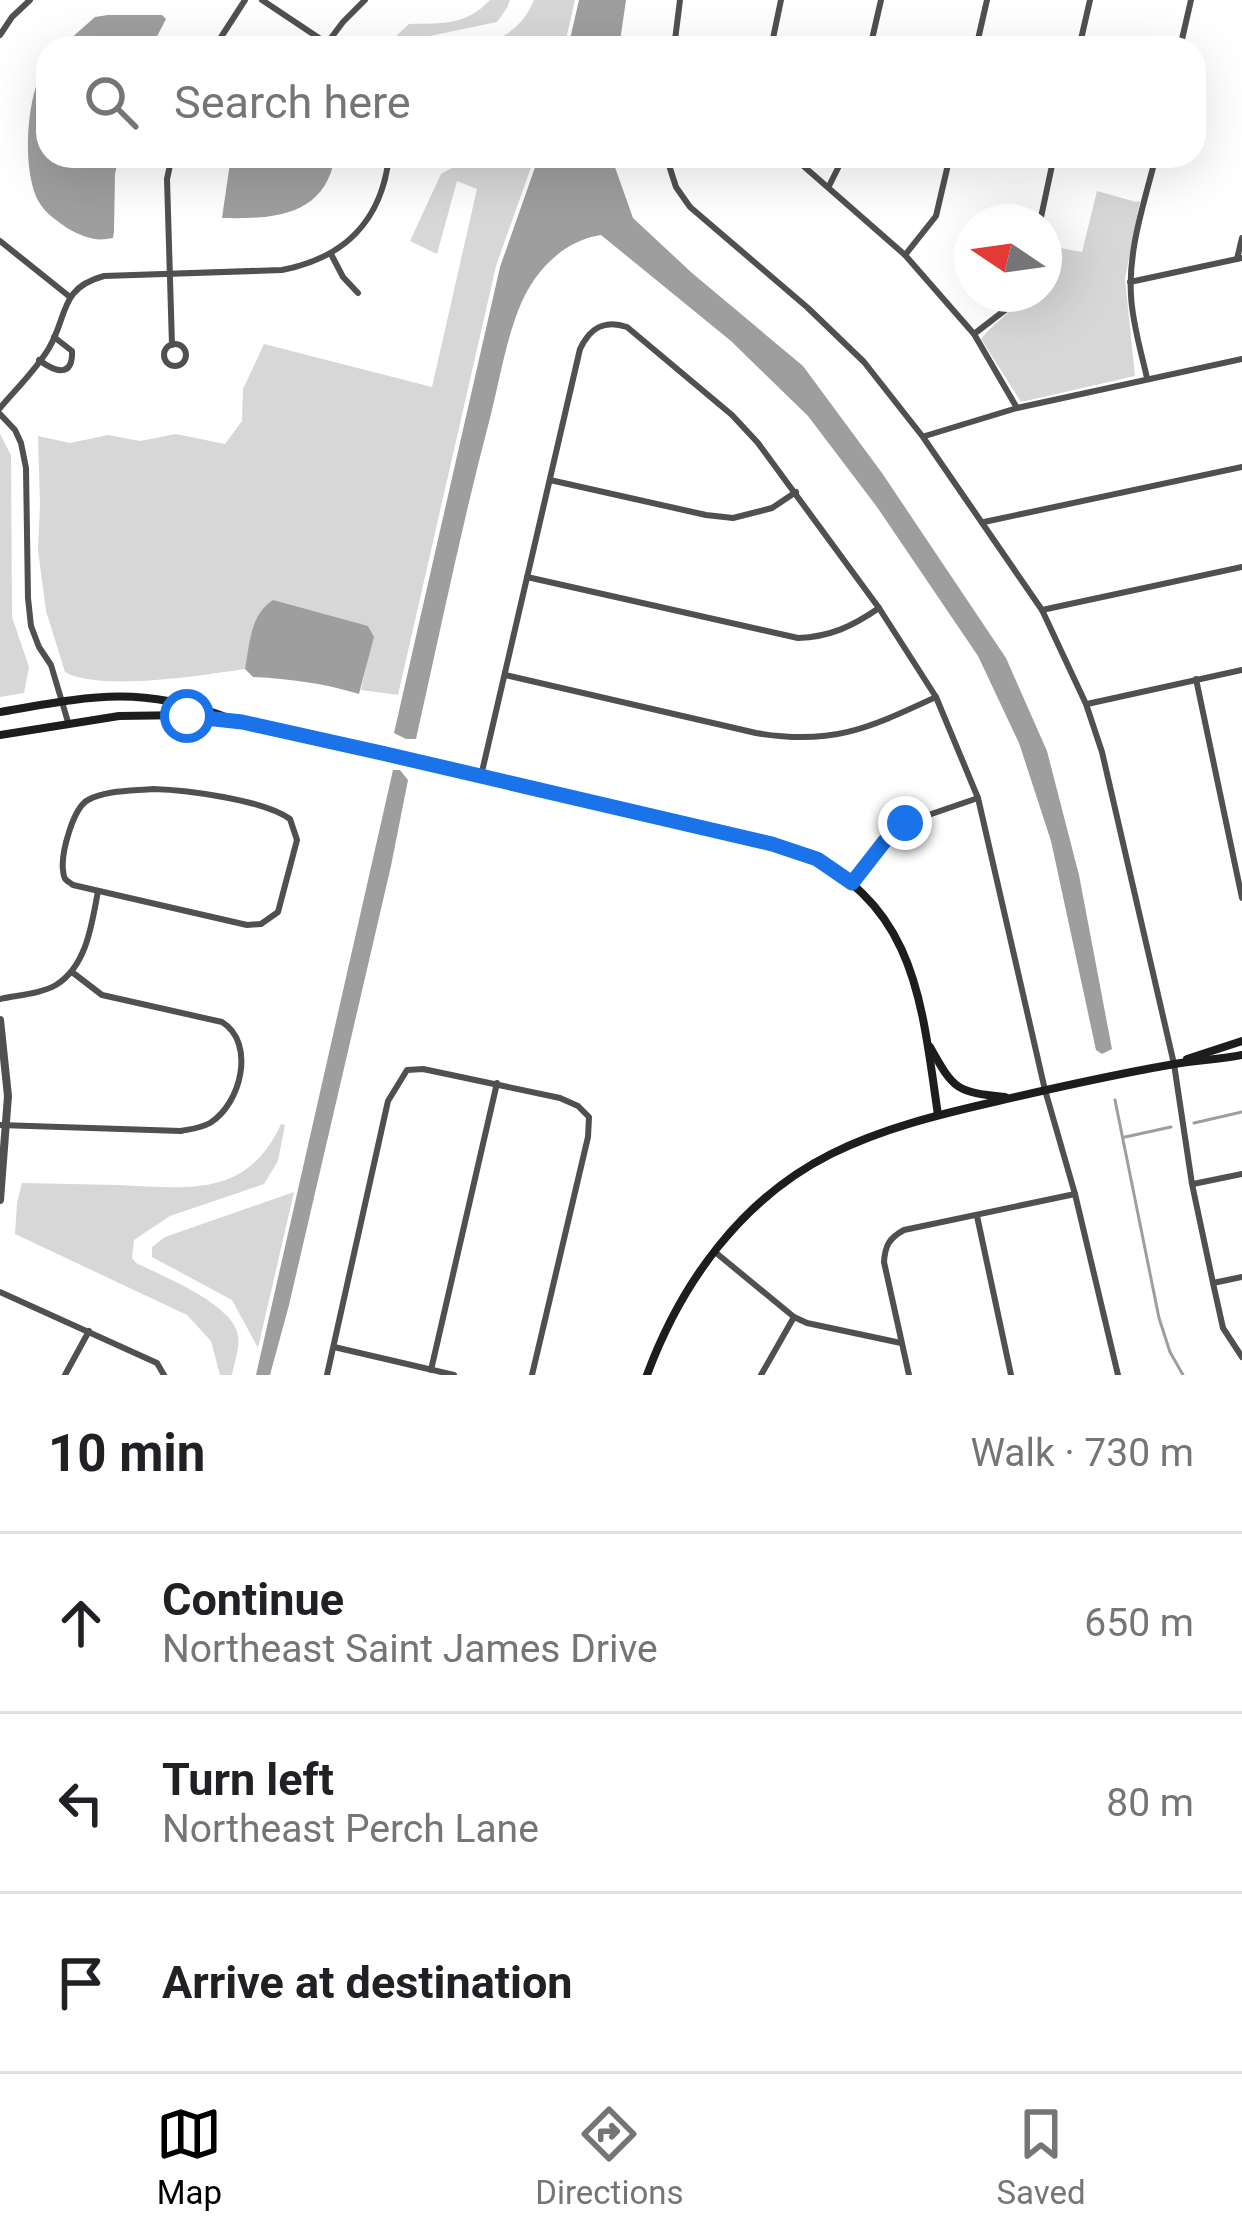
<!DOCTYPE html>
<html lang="en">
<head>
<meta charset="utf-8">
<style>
	:root { --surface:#fff; --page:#f6f6f6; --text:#202124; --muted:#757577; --line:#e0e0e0; --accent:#000 }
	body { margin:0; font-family:Roboto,sans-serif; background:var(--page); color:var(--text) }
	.compass { position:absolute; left:954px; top:204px; width:108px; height:108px; border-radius:50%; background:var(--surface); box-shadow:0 12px 48px #0002; rotate:283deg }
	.stop { position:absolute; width:36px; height:36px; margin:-27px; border:9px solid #1a73e8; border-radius:50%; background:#fff }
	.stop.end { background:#1a73e8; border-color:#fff; box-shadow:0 3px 12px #0008 }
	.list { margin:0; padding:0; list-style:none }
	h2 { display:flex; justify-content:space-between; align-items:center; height:156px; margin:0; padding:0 48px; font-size:51px }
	h2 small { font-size:39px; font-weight:400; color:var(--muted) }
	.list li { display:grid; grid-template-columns:78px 1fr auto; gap:36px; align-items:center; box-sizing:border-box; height:180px; padding:0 48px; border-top:3px solid var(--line) }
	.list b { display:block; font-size:45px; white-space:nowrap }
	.list p { margin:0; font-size:39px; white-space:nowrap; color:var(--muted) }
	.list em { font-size:39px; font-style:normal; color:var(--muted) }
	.icon { flex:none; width:66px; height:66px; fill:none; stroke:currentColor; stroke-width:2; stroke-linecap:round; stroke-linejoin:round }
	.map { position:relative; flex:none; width:1242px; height:1375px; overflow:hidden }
	.search { position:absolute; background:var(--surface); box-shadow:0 12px 48px #0002; left:36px; right:36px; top:36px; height:132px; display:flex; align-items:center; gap:30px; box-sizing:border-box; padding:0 42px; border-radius:36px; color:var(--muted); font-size:45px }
	.sheet { height:696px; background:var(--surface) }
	nav { display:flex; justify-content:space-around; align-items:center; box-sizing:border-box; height:168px; border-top:3px solid var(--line); background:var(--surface); font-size:33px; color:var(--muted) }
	nav a { display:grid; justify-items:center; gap:6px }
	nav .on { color:var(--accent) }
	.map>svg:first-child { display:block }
	.green { fill:#d7d7d7 }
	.water { fill:#9e9e9e }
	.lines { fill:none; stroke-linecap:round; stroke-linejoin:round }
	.stream { stroke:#9e9e9e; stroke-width:3 }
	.minor { stroke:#505050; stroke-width:6 }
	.tertiary { stroke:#505050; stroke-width:8 }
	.secondary { stroke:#1d1d1d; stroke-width:8 }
	.route { stroke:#1a73e8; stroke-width:15 }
</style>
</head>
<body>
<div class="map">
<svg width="1242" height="1375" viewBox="0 0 1242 1375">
	<rect width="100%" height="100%" fill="#fff"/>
	<g class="green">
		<path d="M 490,0 L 510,0 L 507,8 L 497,22 L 425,37 L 403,48 L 383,48 L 409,24 C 443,23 465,26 490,0 Z"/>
		<path d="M 534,0 L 575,0 L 564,48 L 479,48 C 505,37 523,27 534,0 Z"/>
		<path d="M 473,156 L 535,156 L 496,266 L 398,695 L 361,690 L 373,637 L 368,626 L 318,615 L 254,625 L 245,669 C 204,675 100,692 65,672 L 46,611 L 38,550 L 40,504 L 38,436 L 70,443 L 108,435 L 140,441 L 176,434 L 225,444 L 242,421 L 243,389 L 264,344 L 432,387 L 477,189 L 457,181 L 437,254 L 410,241 L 441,174 Z"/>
		<path d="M 1097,191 L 1136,202 L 1140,201 L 1125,279 L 1135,376 L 1021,402 L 981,339 C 994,322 1013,313 1022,294 L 1044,294 L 1044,245 L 1082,252 Z"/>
		<path d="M 0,434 L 11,455 L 12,617 L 29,667 L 24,693 L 0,697 Z"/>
		<path d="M 281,1124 L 285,1125 L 278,1161 L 264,1184 L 170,1216 L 134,1240 L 132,1258 L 136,1263 C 162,1276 234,1304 238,1336 C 240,1348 234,1363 232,1375 L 220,1375 L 211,1341 L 187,1315 L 15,1234 L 17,1203 L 22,1183 C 54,1184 86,1184 117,1185 C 187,1188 247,1199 281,1124 Z"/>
		<path d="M 294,1192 L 258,1348 L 232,1300 L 152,1257 L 152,1247 L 165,1237 Z"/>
	</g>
	<g class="water">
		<path d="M 579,0 L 626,0 L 619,48 L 568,48 Z"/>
		<path d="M 108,15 L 162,15 L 166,19 L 151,48 L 60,48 L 95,17 Z"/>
		<path d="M 48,61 L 48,156 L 119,156 L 115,174 L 114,232 L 113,238 C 95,242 83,237 67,228 C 57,221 45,213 39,202 C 21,170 26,90 48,61 Z"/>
		<path d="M 231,156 L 335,156 C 325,217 273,219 222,218 Z"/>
		<path d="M 539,156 L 611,156 L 633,218 L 692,273 L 803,366 L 882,473 L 1006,658 L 1047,751 L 1079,875 L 1112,1049 L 1102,1054 L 1096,1050 L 1051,841 L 1019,743 L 978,656 L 877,507 L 808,416 L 731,341 L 601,235 C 561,241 532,274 518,311 C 505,345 499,383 490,418 C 462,524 440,632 416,739 L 406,739 L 394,733 L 500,267 Z"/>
		<path d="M 273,600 L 368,626 L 374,637 L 359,694 C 323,683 290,679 253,677 L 245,669 C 250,643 250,615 273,600 Z"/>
		<path d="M 393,770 L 400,770 L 408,780 L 391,866 L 289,1305 L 270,1375 L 256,1375 Z"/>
	</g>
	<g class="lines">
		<g class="stream">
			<path d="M 1115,1100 L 1159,1318 L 1170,1352 L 1183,1375"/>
			<path d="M 1194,1123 L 1242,1112"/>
			<path d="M 1125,1137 L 1171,1127"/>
		</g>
		<g class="minor">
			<path d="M 262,0 L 334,48"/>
			<path d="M 0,35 L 12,17 L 30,0"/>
			<path d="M 328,42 L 343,22 L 365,0"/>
			<path d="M 214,48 L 245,0"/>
			<path d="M 674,48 L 680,0"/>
			<path d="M 771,48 L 781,0"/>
			<path d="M 870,48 L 881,0"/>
			<path d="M 976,48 L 987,0"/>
			<path d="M 1079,48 L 1090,0"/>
			<path d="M 1180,48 L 1191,0"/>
			<path d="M 666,156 L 676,187 L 690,207 L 808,308 L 864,362 L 923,437 L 1042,610 L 1086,704 L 1102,752 L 1174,1064 L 1192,1184 L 1213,1283 L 1223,1328 L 1242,1357"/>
			<path d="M 792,156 L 905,255 L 974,334 L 1017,408"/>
			<path d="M 829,186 L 844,156"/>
			<path d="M 1040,222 L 1054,156"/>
			<path d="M 0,241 L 70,297"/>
			<path d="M 331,254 L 343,277 L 358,293"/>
			<path d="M 905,255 L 936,216 L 950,156"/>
			<path d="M 1237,259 L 1242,238"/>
			<path d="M 1130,282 L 1242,258"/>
			<path d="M 974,334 L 1009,307 L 1018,294"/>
			<circle cx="175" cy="355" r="11"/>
			<path d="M 172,345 L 167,179 L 172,156"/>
			<path d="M 39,360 C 55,372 73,378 72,351 L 54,337"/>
			<path d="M 1147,378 C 1141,351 1132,322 1131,295 C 1128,249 1145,200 1156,156"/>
			<path d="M 0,408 C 16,389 36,370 49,348 C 68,316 59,288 104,276 L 282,270 C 344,258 382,221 389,156"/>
			<path d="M 0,414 L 15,430 L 21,443 L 26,468 L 28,598 L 31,626 L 39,647 L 51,665 L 68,722"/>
			<path d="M 925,436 L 1017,408 L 1242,359"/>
			<path d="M 550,480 L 706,515 L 733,518 L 772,508 L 796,492"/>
			<path d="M 984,522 L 1242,467"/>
			<path d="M 527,577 L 798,638 C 830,637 853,626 879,608"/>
			<path d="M 1042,610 L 1242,567"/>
			<path d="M 505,675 L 756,733 C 832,746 869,728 936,697"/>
			<path d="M 1196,679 L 1242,898"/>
			<path d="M 1087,704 L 1242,670"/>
			<path d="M 481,776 L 580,349 C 590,328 604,319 627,327 L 732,415 L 758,443 L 879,608 L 936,697 L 978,798 L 1045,1090 L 1075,1194 L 1118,1375"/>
			<path d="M 153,789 C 187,790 264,800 290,819 L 297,840 L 278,912 L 261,924 L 247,925 L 73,885 C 65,879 64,880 63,870 C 61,853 73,808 88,800 C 106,790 133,791 153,789 Z"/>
			<path d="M 852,883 L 884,841 L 905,823 L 978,798"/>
			<path d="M 0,999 C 18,995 40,994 56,985 C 87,966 92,923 98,891"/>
			<path d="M 0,1125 L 181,1131 C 191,1129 201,1128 210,1123 C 241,1104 256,1043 222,1022 L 102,995 L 72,972"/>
			<path d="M 1193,1184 L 1242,1174"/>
			<path d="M 977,1216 L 1011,1375"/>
			<path d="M 715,1252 L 794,1317 L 807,1323 L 901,1343"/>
			<path d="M 1213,1283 L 1242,1277"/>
			<path d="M 0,1292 L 157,1363 L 164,1375"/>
			<path d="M 334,1347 L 454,1375"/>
			<path d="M 431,1370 L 497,1083"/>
			<path d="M 65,1375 L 89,1331"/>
			<path d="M 327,1375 L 388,1101 L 407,1070 L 423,1069 L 560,1098 L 578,1106 L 589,1117 L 588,1137 L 532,1375"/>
			<path d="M 761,1375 L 794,1317"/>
			<path d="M 909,1375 L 884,1262 C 885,1246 889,1238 904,1230 L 1075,1194"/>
		</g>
		<path class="tertiary" d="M 0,1020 L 8,1096 L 0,1200"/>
		<g class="secondary">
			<path d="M 0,712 C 88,697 136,685 223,716"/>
			<path d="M 0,735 L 119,716 L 187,715 L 242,722 L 795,850 C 916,902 921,999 938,1115"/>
			<path d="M 930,1047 C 954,1090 956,1092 1005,1097"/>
			<path d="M 1187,1059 L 1242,1041"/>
			<path d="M 647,1375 C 681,1283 741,1199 831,1154 C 883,1128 941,1114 998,1101 C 1054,1088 1112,1075 1169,1065 C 1193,1060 1218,1060 1242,1055"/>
		</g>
	</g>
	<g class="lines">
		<path class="route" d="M 187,716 L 242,722 L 386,754 L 772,844 L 817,859 L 852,883 L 884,842 L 905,823"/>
	</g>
</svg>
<svg class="compass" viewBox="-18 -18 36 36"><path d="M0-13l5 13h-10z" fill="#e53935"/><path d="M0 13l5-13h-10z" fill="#757577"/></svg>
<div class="stop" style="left:187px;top:716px"></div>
<div class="stop end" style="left:905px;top:823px"></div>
<div class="search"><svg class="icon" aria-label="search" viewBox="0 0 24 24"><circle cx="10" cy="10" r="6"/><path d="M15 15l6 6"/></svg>Search here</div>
</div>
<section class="sheet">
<h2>10 min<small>Walk · 730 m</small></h2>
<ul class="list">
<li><svg class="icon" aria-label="ahead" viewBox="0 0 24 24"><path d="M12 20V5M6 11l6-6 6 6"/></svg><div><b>Continue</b><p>Northeast Saint James Drive</p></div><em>650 m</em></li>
<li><svg class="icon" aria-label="left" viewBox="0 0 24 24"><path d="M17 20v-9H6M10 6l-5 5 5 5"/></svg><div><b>Turn left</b><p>Northeast Perch Lane</p></div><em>80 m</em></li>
<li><svg class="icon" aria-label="arrive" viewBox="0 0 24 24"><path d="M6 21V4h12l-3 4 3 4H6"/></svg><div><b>Arrive at destination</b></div></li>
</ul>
</section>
<nav>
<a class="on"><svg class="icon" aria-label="map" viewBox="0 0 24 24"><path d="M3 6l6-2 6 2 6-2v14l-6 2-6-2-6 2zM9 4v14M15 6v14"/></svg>Map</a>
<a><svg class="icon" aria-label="directions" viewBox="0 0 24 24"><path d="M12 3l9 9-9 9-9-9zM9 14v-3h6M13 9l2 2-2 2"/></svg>Directions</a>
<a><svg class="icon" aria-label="saved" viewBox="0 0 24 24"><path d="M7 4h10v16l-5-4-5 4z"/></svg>Saved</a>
</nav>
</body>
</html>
